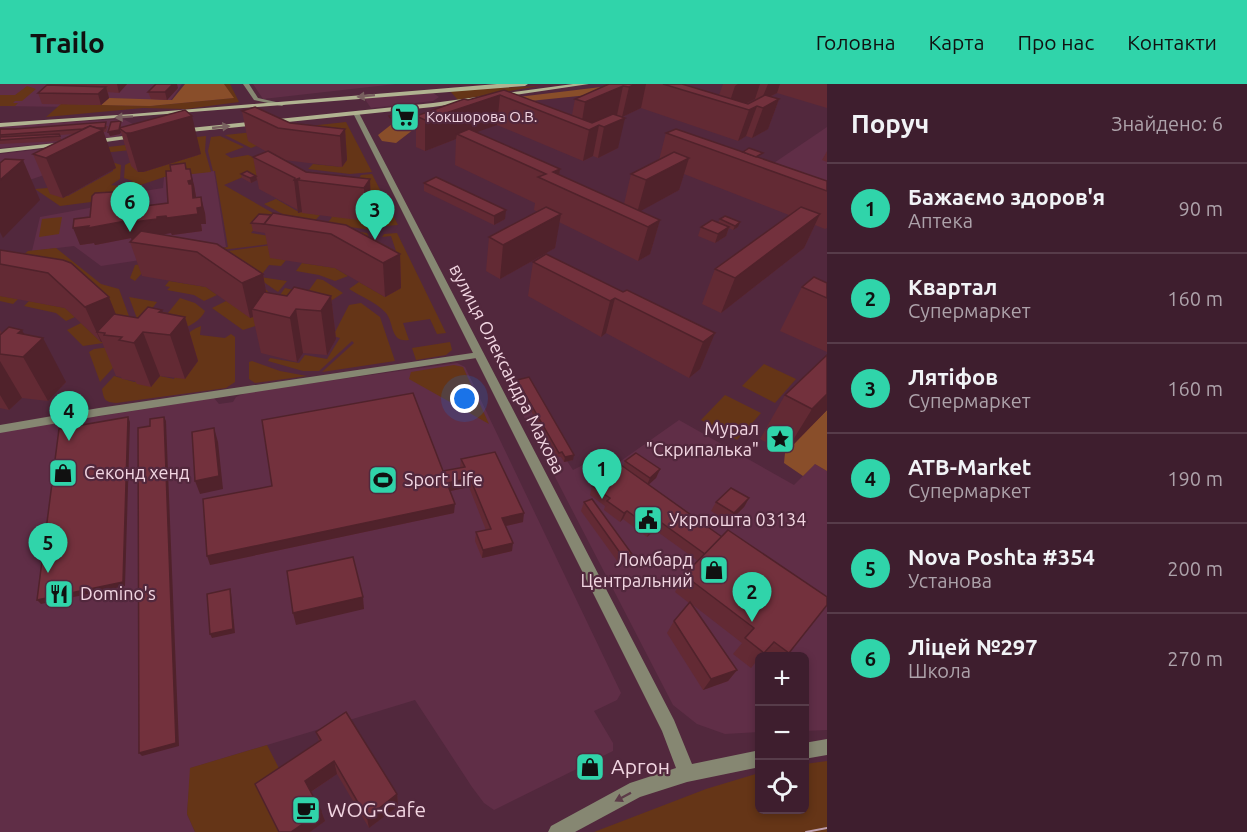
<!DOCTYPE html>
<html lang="uk">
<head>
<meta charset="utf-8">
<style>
	:root { --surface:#3e1e2e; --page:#452736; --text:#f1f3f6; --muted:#ada2aa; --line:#573c4a; --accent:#30d4aa }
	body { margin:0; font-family:Ubuntu,sans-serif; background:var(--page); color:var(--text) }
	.controls { position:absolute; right:18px; bottom:18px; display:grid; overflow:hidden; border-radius:9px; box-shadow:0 3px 9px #0003 }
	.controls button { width:54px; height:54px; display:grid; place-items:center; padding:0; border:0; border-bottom:2px solid var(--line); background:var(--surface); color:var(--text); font:30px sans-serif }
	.you { position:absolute; left:465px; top:315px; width:21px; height:21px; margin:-15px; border:4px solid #fff; border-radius:50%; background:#1a73e8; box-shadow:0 0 0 9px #1a73e833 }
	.badge { display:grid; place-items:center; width:39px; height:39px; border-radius:50%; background:var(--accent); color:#111; font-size:20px; font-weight:700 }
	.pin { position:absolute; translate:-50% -50px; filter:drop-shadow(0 2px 3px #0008) }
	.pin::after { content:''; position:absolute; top:32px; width:21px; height:18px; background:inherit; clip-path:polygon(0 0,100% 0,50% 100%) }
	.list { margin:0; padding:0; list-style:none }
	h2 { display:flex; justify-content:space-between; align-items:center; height:78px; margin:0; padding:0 24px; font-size:26px }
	h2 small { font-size:20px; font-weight:400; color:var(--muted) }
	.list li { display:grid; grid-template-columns:39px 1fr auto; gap:18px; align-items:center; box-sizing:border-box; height:90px; padding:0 24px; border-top:2px solid var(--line) }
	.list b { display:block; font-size:22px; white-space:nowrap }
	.list p { margin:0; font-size:20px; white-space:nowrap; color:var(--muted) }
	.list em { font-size:20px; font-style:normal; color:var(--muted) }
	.icon { flex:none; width:33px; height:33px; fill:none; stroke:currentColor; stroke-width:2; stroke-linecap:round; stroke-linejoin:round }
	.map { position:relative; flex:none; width:827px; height:748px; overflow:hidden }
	header { display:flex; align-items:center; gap:36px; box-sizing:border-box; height:84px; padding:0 30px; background:var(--accent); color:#111 }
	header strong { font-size:28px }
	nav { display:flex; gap:33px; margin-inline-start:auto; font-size:21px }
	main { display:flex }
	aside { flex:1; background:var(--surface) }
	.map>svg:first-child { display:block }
	.built { fill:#602e47 }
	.green { fill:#653517 }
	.forest { fill:#894e2a }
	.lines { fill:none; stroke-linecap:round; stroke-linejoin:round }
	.minor { fill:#868772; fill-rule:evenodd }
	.tertiary { fill:#868772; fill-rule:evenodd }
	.secondary { fill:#b1b391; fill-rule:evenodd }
	.tram { stroke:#bd9dac; stroke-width:2 }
	.wall { fill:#632a34; fill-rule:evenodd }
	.shaded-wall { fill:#50222b }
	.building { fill:#73313d; stroke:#50222b; stroke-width:1.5 }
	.oneway { fill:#78605f }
	.oneway2 { fill:#5c3b48 }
	.labels { text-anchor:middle; stroke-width:4.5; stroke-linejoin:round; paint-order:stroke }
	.far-poi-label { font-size:15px; fill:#f2d6e2; stroke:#52283d; text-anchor:start }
	.street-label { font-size:18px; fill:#f2d6e2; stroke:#52283d }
	.poi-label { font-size:18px; fill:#f2d6e2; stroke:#52283d; text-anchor:start }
	.near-poi-label { font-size:21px; fill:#f2d6e2; stroke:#52283d; text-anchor:start }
</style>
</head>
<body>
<header>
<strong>Trailo</strong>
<nav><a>Головна</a><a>Карта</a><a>Про нас</a><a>Контакти</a></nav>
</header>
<main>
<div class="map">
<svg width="827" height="748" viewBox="0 0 827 748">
	<rect width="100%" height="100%" fill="#52283d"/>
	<g class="built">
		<path d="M 0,0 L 182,0 L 171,16 L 147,24 L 0,22 Z"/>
		<path d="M 253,0 L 396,0 L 263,15 Z"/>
		<path d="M 433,9 L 439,13 L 433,17 L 371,24 L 364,14 Z"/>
		<path d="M 123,35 L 133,40 L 132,45 L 117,53 L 0,64 L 0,42 Z"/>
		<path d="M 827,43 L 827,107 L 771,81 Z"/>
		<path d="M 70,62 L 47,90 L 12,102 L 0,113 L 0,70 Z"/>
		<path d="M 214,87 L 226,163 L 101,182 L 74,162 L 32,167 L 40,133 L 89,124 L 144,107 L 163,104 L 164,93 Z"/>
		<path d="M 457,279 L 465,283 L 621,609 L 617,616 L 594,627 L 613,659 L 613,667 L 494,726 L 484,719 L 472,703 L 415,616 L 191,684 L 187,730 L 195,748 L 0,748 L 0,348 L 214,314 L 219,320 L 233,318 L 236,313 L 248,308 Z"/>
		<path d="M 529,297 L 573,376 L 567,377 L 573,386 L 585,380 L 598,393 L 679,336 L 794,401 L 815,380 L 827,387 L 827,646 L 805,647 L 804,572 L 760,572 L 759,648 L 725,650 L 697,640 L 673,621 L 508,302 Z"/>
	</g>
	<g class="green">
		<path d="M 224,0 L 230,0 L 239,18 L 186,25 L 143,24 L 46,33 L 61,20 L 150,22 L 233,14 Z"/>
		<path d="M 27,2 L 36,5 L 22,17 L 15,17 L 13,19 L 18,19 L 15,22 L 0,22 L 0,11 L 15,11 Z"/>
		<path d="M 539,2 L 458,16 L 450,7 L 451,6 Z"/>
		<path d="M 346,38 L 372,88 L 350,90 L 308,85 L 313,80 L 342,83 L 256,62 L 251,64 L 225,51 Z"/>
		<path d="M 206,52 L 205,67 L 211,88 L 164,93 L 91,118 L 60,122 L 35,105 L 48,104 L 68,112 L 113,87 L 112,78 L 121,81 L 120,95 L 111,101 L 118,102 L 133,97 L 124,94 L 125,81 L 131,78 L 143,88 L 198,71 L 131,66 L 83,71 L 81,66 Z"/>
		<path d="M 220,52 L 244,63 L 225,70 L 231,74 L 248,71 L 282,85 L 340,92 L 370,104 L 366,94 L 359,94 L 361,91 L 372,90 L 398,141 L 373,143 L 372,146 L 327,140 L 332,133 L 250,90 L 224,101 L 280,133 L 261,137 L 251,149 L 281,154 L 277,159 L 213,167 L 212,166 L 228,163 L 215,87 L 213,87 L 208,67 L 211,53 Z"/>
		<path d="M 276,115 L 297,127 L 320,131 L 314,138 L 286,132 L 264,120 Z"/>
		<path d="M 62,133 L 59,150 L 39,153 L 42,135 Z"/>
		<path d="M 317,142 L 367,149 L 369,153 L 396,167 L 391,152 L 382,153 L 384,150 L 397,149 L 446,249 L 437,250 L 430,235 L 403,239 L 409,256 C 389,259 395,238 385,228 C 376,218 360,212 349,205 L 359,198 L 385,213 L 401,204 L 352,176 L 286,176 L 281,182 L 269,181 L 260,193 L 287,197 L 278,208 L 258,194 L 213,169 L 279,160 Z"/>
		<path d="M 56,164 L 101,200 L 119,205 L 137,254 L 83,262 L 67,246 L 81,239 L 101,258 L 86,214 L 0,212 L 18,215 L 13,220 L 0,217 L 0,190 L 28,167 Z"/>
		<path d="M 208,170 C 238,186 273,199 283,233 L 243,246 L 212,224 L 226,217 L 269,225 L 150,180 L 135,197 L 130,194 L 135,181 Z"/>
		<path d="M 302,179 L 335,184 L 348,192 L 335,197 L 319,191 L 296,187 Z"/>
		<path d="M 317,195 L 323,196 L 343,209 L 320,224 L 289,232 L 280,211 L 285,204 L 307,209 Z"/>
		<path d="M 169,197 L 206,203 L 217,211 L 204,217 L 194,211 L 167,206 L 170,203 L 165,202 Z"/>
		<path d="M 129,213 L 157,218 L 151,226 L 168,229 L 180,214 L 195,219 L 205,227 C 197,245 162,251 145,256 Z"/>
		<path d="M 29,217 L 65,224 L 75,233 L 66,237 L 56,229 L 24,222 Z"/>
		<path d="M 361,219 L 380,233 L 395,277 L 322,288 L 354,259 L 352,257 L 319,287 L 303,287 L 268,277 L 270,274 L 299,279 L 305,271 L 327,275 L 340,254 L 333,252 L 349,221 Z"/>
		<path d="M 201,242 L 200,251 L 225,254 L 231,250 L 235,253 L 235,298 L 226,304 L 116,319 C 105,318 104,316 102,305 L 114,292 L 134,298 L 160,292 L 174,295 C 184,272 171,254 201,242 Z"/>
		<path d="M 450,258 L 452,266 L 446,271 L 416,276 L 412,264 Z"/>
		<path d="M 135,260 L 100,298 L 89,268 L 94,265 Z"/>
		<path d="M 252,277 L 280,287 L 307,292 L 255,299 L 249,295 L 249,278 Z"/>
		<path d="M 764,280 L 796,295 L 775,319 L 742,302 Z"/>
		<path d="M 454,281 L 463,283 L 489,340 L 409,295 L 411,288 Z"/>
		<path d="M 725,311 L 761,329 L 737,356 L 701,336 Z"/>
		<path d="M 267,661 L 285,696 L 280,748 L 195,748 L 187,730 L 190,684 Z"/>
		<path d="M 827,677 L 827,748 L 594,748 L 706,705 L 759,689 L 760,726 L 804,726 L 805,680 Z"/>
	</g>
	<g class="forest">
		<path d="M 185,0 L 224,0 L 234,14 L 150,22 L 101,21 L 109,14 L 172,16 Z"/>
		<path d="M 626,0 L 647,5 L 520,18 L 518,13 Z"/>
		<path d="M 436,29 L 508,38 L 418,42 L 396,59 L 382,57 L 378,51 L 392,40 L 409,39 L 406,32 Z"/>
		<path d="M 827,326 L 827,387 L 815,380 L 803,392 L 784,379 L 785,369 Z"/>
	</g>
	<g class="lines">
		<g class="minor">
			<path d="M 243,0 L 249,0 L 258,14 L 285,20 L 282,22 L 254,16 Z"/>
			<path d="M 479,268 L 484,271 L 483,273 L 99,332 L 0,349 L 0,341 L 99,324 Z"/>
		</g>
		<g class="tertiary">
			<path d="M 356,27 L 359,29 L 674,636 L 692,680 L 760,666 L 760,683 L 687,698 L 640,713 L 575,748 L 548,748 L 551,742 L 630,699 L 676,684 L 662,647 L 353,29 Z"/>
			<path d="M 827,655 L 827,671 L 804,675 L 804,659 Z"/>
		</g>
		<g class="secondary">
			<path d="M 497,0 L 528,0 L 525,2 L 0,43 L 0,39 L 132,30 Z"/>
			<path d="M 573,0 L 589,0 L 433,23 L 180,49 L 177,47 L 180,45 L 433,19 Z"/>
			<path d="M 139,50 L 141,51 L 141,53 L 91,60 L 88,58 L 91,56 Z"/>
			<path d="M 65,58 L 67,59 L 67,61 L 0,69 L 0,65 Z"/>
		</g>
		<path class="tram" d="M 806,748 L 827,744"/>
	</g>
	<g class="wall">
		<path d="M 49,0 L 127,0 L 119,9 L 108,8 L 109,14 L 101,21 L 42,20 L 38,9 L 50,1 Z"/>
		<path d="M 609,0 L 682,0 L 719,11 L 723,0 L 827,0 L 827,24 L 777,9 L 770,13 L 779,15 L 768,45 L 752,54 L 746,52 L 738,57 L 641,24 L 622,33 L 618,64 L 598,74 L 593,72 L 583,77 L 497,41 L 476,48 L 560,85 L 559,91 L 624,120 L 631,90 L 659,76 L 666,49 L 761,74 L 827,97 L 827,144 L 825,145 L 815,141 L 804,164 L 721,229 L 702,220 L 715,185 L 789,131 L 684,90 L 679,106 L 640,127 L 660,136 L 650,170 L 638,177 L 559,138 L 555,164 L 500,195 L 486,187 L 489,153 L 538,128 L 534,126 L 535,119 L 455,81 L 456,55 L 425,67 L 416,63 L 416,32 L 504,6 L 572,31 L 575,15 ZM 755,15 L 757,16 L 748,20 L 746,20 Z"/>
		<path d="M 178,4 L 167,16 L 151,15 L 148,8 Z"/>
		<path d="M 242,27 L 290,39 L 345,45 L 347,76 L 342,83 L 284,76 L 306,88 L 370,95 L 371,128 L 366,137 L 302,129 L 302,128 L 298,129 L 298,126 L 259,105 L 253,73 L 267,68 L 248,57 Z"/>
		<path d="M 121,37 L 121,43 L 201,70 L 143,88 L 138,88 L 131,82 L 121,48 L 120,50 L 110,52 Z"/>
		<path d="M 108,42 L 106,48 L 103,48 L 116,84 L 63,114 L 50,110 L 33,70 L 60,57 L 0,60 L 0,45 ZM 74,50 L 61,56 L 60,51 Z"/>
		<path d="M 827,67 L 827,78 L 822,76 Z"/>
		<path d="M 187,85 L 194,101 L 196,113 L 205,129 L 206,140 L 201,140 L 202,147 L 172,151 L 171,149 L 162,150 L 263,190 L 266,209 L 287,212 L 331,212 L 336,255 L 327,271 L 303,269 L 297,278 L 261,269 L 253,233 L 250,234 L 206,203 L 142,192 L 130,158 L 132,156 L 131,154 L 95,161 L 94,159 L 80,161 L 90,133 L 135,123 L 168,119 L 171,87 Z"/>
		<path d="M 241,90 L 256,92 L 257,96 L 251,99 L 242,94 Z"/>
		<path d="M 424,99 L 505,135 L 494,141 L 424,107 Z"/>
		<path d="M 720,135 L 738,143 L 733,146 L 729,144 L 726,152 L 715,159 L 698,152 L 701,143 L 718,139 Z"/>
		<path d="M 251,139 L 365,151 L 400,170 L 401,204 L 385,213 L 335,184 L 270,174 L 265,149 L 253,147 Z"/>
		<path d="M 0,166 L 63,176 L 116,231 L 138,234 L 163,229 L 185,233 L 198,277 L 185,295 L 160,292 L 151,303 L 137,300 L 135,297 L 122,295 L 121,293 L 116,292 L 102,258 L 101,258 L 65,224 L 0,212 Z"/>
		<path d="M 533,178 L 623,208 L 715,249 L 700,285 L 689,294 L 606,249 L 601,253 L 528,212 Z"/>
		<path d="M 827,199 L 827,268 L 780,247 L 802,203 Z"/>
		<path d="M 0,246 L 2,249 L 24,250 L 66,298 L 48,317 L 22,314 L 9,326 L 0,324 Z"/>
		<path d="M 517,296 L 573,376 L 564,378 L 561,373 L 557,373 L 516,300 Z"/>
		<path d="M 785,311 L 827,326 L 785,369 L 760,355 Z"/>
		<path d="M 461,375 L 523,438 L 506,442 L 512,467 L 482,474 L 475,457 L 476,448 L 486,446 L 469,403 L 450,407 L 454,429 L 210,481 L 443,387 L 460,384 Z"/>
		<path d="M 625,377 L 660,385 L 656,394 L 648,401 L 789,569 L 786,573 L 759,573 L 759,574 L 751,584 L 733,570 L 742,559 L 693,521 L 737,586 L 728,597 L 703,606 L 667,549 L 674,537 L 689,519 L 675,508 L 684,491 L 698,477 L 655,446 L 647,453 L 623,435 L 620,438 L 604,426 L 605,422 L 590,411 L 592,402 L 623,383 Z"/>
		<path d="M 749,414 L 744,423 L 729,438 L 711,427 L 716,418 Z"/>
		<path d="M 584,418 L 632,470 L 628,478 L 620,481 L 581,427 Z"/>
		<path d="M 316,648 L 397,710 L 398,722 L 369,744 L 337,690 L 311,708 L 321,727 L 325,737 L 310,748 L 279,748 L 319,657 Z"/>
	</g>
	<g class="shaded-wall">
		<path d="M 117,0 L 127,0 L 119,9 Z"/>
		<path d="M 173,0 L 177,0 L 178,4 L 167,16 L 165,8 Z"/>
		<path d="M 636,0 L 646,0 L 641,24 L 622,33 L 629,3 Z"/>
		<path d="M 738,0 L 760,0 L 755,15 L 739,23 L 729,20 L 735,2 Z"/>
		<path d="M 768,0 L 780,0 L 777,9 L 761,17 Z"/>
		<path d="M 623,2 L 617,31 L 581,43 L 585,18 Z"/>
		<path d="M 106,3 L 109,14 L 101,21 L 98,10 Z"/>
		<path d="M 500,11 L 497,41 L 463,53 L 457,50 L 456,55 L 425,67 L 425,36 Z"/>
		<path d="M 779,15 L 768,45 L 752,54 L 763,24 Z"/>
		<path d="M 757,22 L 746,52 L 738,57 L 749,26 Z"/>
		<path d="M 192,32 L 201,70 L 143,88 L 138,88 L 126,49 Z"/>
		<path d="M 625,34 L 618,64 L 598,74 L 604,43 Z"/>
		<path d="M 392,36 L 400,36 L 400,39 L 392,40 Z"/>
		<path d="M 599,41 L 593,72 L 583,77 L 589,46 Z"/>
		<path d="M 119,44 L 121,48 L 120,50 L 110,52 L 108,48 Z"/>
		<path d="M 345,45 L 347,76 L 342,83 L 340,52 Z"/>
		<path d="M 103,46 L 116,84 L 63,114 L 46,74 Z"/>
		<path d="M 689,74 L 679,106 L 637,129 L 646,96 Z"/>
		<path d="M 23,76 L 40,116 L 3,154 L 0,148 L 0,96 Z"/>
		<path d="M 185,79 L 189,97 L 190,85 L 194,101 L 196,113 L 201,113 L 205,129 L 206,140 L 201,140 L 202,147 L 172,151 L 171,149 L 132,156 L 131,154 L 95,161 L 94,159 L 80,161 L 73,144 L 129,124 L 130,107 L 135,123 L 157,133 L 193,117 Z"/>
		<path d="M 560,85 L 557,102 L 553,88 Z"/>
		<path d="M 256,92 L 257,96 L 251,99 L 250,94 Z"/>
		<path d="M 300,94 L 298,96 L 302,128 L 298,129 L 294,96 Z"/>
		<path d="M 370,95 L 371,128 L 366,137 L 364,104 Z"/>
		<path d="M 506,126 L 505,135 L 494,141 L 494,132 Z"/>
		<path d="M 561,130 L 555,164 L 500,195 L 503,161 Z"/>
		<path d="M 820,130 L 804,164 L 721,229 L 735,194 Z"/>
		<path d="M 660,136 L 650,170 L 638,177 L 648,143 Z"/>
		<path d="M 740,138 L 738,143 L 733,146 L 735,142 Z"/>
		<path d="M 729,143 L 726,152 L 715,159 L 718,150 Z"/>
		<path d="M 400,170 L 401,204 L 385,213 L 383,179 Z"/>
		<path d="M 263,190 L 269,225 L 252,225 L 253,233 L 250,234 L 242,199 Z"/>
		<path d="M 331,212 L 336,255 L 327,271 L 321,227 Z"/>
		<path d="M 109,213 L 123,248 L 105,249 L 97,248 L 102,258 L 101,258 L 85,223 Z"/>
		<path d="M 615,214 L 606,249 L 601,253 L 610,217 Z"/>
		<path d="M 296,225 L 303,269 L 297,278 L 290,234 Z"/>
		<path d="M 162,226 L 170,250 L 185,233 L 198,277 L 185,295 L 170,251 L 159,228 Z"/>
		<path d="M 22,246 L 32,265 L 43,254 L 66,298 L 48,317 L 23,273 L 18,249 Z"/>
		<path d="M 143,248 L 160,292 L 151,303 L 134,259 Z"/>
		<path d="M 715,249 L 700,285 L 689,294 L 703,258 Z"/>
		<path d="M 0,277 L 22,314 L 9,326 L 0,311 Z"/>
		<path d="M 827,310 L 827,326 L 785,369 L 812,325 Z"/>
		<path d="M 128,333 L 130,338 L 125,502 L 41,520 L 37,516 Z"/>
		<path d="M 164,333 L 166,337 L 179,662 L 142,672 L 139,669 Z"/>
		<path d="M 214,344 L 218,358 L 223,405 L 200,410 L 195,397 Z"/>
		<path d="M 574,371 L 573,376 L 564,378 L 565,373 Z"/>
		<path d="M 660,385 L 656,394 L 646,403 L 650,394 Z"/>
		<path d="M 470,394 L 469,403 L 446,408 L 447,399 Z"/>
		<path d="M 749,414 L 744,423 L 729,438 L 734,429 Z"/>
		<path d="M 455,420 L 454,429 L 210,481 L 207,472 Z"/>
		<path d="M 627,427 L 623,435 L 620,438 L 624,429 Z"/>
		<path d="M 524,429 L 523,438 L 501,443 L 502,434 Z"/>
		<path d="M 659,437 L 655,446 L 647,453 L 651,444 Z"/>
		<path d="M 513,459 L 512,467 L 482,474 L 483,466 Z"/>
		<path d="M 632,470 L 628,478 L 620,481 L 623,473 Z"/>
		<path d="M 230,505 L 231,509 L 235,549 L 212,554 L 210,550 Z"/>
		<path d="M 363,513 L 364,525 L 296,541 L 293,529 Z"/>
		<path d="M 737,586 L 728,597 L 703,606 L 711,595 Z"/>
		<path d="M 334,677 L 337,690 L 309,709 L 305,697 Z"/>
		<path d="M 397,710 L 398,722 L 369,744 L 367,734 Z"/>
		<path d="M 321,727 L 325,737 L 310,748 L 291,748 Z"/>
	</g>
	<g class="building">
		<path d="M 156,0 L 173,0 L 165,8 L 148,8 Z"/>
		<path d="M 609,0 L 636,0 L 629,3 L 623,2 L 585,18 L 575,15 Z"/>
		<path d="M 663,0 L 682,0 L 748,20 L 765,11 L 779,15 L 763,24 L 757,22 L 749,26 Z"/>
		<path d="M 47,1 L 106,3 L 98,10 L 38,9 Z"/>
		<path d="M 504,6 L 592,39 L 613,30 L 625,34 L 604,43 L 599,41 L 589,46 L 500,11 L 425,36 L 416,32 L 464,15 L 468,16 Z"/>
		<path d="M 255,23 L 290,39 L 345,45 L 340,52 L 278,44 L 242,27 Z"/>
		<path d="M 185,26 L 192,32 L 131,49 L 126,49 L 119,44 Z"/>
		<path d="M 397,31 L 400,36 L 392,36 L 389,32 Z"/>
		<path d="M 121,37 L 119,46 L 108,48 L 111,38 Z"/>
		<path d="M 106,38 L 105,44 L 97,44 L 90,42 L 83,45 L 0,51 L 0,45 L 15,45 Z"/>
		<path d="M 90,42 L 103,46 L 46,74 L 33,70 Z"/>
		<path d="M 469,45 L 560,85 L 553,88 L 660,136 L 648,143 L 538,93 L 546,90 L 457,50 Z"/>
		<path d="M 676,45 L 827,97 L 827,107 L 666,49 Z"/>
		<path d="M 59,50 L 60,52 L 0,56 L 0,53 Z"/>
		<path d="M 749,64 L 763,69 L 756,73 L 743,68 Z"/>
		<path d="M 268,67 L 306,88 L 370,95 L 364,104 L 298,96 L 300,94 L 294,96 L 295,94 L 253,73 Z"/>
		<path d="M 674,68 L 689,74 L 646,96 L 631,90 Z"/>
		<path d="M 5,75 L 23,76 L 0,96 L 0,79 Z"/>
		<path d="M 185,79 L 186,85 L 190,85 L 192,96 L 188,97 L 189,100 L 192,100 L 193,114 L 201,113 L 202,123 L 197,124 L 198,130 L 167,134 L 166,132 L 157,133 L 157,135 L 126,139 L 126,137 L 88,144 L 89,142 L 73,144 L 74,135 L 90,133 L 92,112 L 95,109 L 130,107 L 129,124 L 168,119 L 166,87 L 171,87 L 170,81 Z"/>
		<path d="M 247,87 L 256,92 L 250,94 L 241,90 Z"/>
		<path d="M 436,93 L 506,126 L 494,132 L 424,99 Z"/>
		<path d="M 546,123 L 561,130 L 503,161 L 489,153 Z"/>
		<path d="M 801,123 L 820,130 L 735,194 L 715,185 Z"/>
		<path d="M 273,129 L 346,141 L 400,170 L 383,179 L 331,150 L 264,140 Z"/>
		<path d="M 259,130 L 271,131 L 264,140 L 251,139 Z"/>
		<path d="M 725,132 L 740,138 L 735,142 L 720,135 Z"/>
		<path d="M 712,136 L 729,143 L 718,150 L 701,143 Z"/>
		<path d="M 141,147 L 217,160 L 263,190 L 242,199 L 197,168 L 130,158 Z"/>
		<path d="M 0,166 L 63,176 L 71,179 L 109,213 L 85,223 L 48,189 L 0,180 Z"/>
		<path d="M 546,170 L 623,208 L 627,206 L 715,249 L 703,258 L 615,214 L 610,217 L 533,178 Z"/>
		<path d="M 814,193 L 827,199 L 827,214 L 802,203 Z"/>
		<path d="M 294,203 L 331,212 L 321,227 L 296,225 L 290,234 L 252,225 L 264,208 L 287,212 Z"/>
		<path d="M 148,223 L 162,226 L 159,228 L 185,233 L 170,251 L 143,248 L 134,259 L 119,256 L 122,253 L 104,251 L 105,249 L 97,248 L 114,230 L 138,234 Z"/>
		<path d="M 9,243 L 22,246 L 18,249 L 43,254 L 23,273 L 0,270 L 0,251 Z"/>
		<path d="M 827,271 L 827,310 L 812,325 L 785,311 Z"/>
		<path d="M 529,293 L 574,371 L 565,373 L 562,368 L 559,369 L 517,296 Z"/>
		<path d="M 413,309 L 443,387 L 465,383 L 461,375 L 495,368 L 524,429 L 502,434 L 513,459 L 483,466 L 476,448 L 491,445 L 470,394 L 447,399 L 455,420 L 207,472 L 203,415 L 272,402 L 262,336 Z"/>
		<path d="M 128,333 L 123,498 L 37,516 L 59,345 Z"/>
		<path d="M 164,333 L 176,659 L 139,669 L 138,344 L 150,342 L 150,335 Z"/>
		<path d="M 214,344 L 219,392 L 195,397 L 192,348 Z"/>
		<path d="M 636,369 L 660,385 L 650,394 L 625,377 Z"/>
		<path d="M 621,381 L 722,453 L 705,470 L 659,437 L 651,444 L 627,427 L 624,429 L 607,417 L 610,414 L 592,402 Z"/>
		<path d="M 731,404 L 749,414 L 734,429 L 716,418 Z"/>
		<path d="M 592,415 L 632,470 L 623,473 L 584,418 Z"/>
		<path d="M 728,446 L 827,513 L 827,521 L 789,569 L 774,558 L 764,569 L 745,554 L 754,544 L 684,491 Z"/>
		<path d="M 353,473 L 363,513 L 293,529 L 287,487 Z"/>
		<path d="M 230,505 L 233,545 L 210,550 L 207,510 Z"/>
		<path d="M 690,518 L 737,586 L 711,595 L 674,537 Z"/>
		<path d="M 346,628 L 397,710 L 367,734 L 334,677 L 305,697 L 321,727 L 291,748 L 279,748 L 255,700 L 321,656 L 316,648 Z"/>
	</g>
	<defs><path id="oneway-solid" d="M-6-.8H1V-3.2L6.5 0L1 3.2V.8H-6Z" transform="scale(1.5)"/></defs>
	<g class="oneway">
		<use href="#oneway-solid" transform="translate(366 12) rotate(174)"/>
		<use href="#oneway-solid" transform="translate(124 33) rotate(176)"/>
		<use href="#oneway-solid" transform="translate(221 43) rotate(-6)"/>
	</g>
	<use class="oneway2" href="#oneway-solid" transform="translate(623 713) rotate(152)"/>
	<defs>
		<g id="supermarket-square" transform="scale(1.5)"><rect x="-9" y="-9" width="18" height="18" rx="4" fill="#30d4aa" stroke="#52283d"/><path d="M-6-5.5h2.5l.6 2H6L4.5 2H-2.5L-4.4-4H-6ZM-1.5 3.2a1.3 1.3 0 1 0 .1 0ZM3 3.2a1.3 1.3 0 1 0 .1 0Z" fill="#111"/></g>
		<g id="sight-square" transform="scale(1.5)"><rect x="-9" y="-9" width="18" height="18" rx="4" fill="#30d4aa" stroke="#52283d"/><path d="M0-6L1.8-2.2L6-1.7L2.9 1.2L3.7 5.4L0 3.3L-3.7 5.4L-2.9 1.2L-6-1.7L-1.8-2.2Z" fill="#111"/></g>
		<g id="shop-square" transform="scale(1.5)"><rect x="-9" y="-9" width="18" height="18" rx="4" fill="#30d4aa" stroke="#52283d"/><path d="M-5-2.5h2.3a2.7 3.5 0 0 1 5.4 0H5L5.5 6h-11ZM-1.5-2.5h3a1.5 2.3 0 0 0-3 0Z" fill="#111"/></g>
		<g id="stadium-square" transform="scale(1.5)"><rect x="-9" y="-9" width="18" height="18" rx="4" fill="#30d4aa" stroke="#52283d"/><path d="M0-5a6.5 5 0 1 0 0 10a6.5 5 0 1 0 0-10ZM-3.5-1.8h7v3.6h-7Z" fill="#111"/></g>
		<g id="civic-square" transform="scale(1.5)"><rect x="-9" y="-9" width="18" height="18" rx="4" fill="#30d4aa" stroke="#52283d"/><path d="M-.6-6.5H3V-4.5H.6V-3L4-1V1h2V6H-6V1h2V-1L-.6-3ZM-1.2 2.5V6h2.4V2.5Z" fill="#111"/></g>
		<g id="restaurant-square" transform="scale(1.5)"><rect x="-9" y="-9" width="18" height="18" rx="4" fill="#30d4aa" stroke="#52283d"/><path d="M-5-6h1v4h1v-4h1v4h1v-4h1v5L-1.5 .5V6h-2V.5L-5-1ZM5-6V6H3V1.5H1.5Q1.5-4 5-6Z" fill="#111"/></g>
		<g id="cafe-square" transform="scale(1.5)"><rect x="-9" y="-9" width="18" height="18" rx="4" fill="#30d4aa" stroke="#52283d"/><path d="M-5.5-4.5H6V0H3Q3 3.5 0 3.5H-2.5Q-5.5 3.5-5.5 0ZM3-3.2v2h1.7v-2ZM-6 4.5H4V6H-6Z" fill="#111"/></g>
	</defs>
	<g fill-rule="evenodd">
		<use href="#supermarket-square" x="405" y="33"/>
		<use href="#sight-square" x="780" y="355"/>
		<use href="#shop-square" x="63" y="389"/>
		<use href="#stadium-square" x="383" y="396"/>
		<use href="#civic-square" x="648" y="436"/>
		<use href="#shop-square" x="714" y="486"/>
		<use href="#restaurant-square" x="59" y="510"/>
		<use href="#shop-square" x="590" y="683"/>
		<use href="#cafe-square" x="306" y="726"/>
	</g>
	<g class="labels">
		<g class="far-poi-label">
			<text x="426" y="38">Кокшорова О.В.</text>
		</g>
		<g class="street-label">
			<text transform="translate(507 285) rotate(63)" y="6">вулиця Олександра Махова</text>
		</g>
		<g class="poi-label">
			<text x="759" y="351" text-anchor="end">Мурал<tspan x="759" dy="21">"Скрипалька"</tspan></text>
			<text x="84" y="395">Секонд хенд</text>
			<text x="404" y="402">Sport Life</text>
			<text x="669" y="442">Укрпошта 03134</text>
			<text x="693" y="482" text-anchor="end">Ломбард<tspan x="693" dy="21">Центральний</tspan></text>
			<text x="80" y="516">Domino's</text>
		</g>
		<g class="near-poi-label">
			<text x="611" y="690">Аргон</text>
			<text x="327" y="733">WOG-Cafe</text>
		</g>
	</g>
</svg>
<div class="controls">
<button>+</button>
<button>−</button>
<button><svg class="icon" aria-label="locate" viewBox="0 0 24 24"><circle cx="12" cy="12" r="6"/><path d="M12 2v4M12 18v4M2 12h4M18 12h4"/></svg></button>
</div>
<div class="you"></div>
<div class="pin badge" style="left:602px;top:415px">1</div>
<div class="pin badge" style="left:752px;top:538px">2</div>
<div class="pin badge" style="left:375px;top:156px">3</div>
<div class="pin badge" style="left:69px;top:357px">4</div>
<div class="pin badge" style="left:48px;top:489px">5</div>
<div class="pin badge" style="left:130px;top:148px">6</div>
</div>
<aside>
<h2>Поруч<small>Знайдено: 6</small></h2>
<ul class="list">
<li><span class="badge">1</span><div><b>Бажаємо здоров'я</b><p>Аптека</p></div><em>90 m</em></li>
<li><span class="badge">2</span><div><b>Квартал</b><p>Супермаркет</p></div><em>160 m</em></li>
<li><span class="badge">3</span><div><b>Лятіфов</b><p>Супермаркет</p></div><em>160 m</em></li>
<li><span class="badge">4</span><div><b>ATB-Market</b><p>Супермаркет</p></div><em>190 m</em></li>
<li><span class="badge">5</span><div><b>Nova Poshta #354</b><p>Установа</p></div><em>200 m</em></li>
<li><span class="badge">6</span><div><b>Ліцей №297</b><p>Школа</p></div><em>270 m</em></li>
</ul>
</aside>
</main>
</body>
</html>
